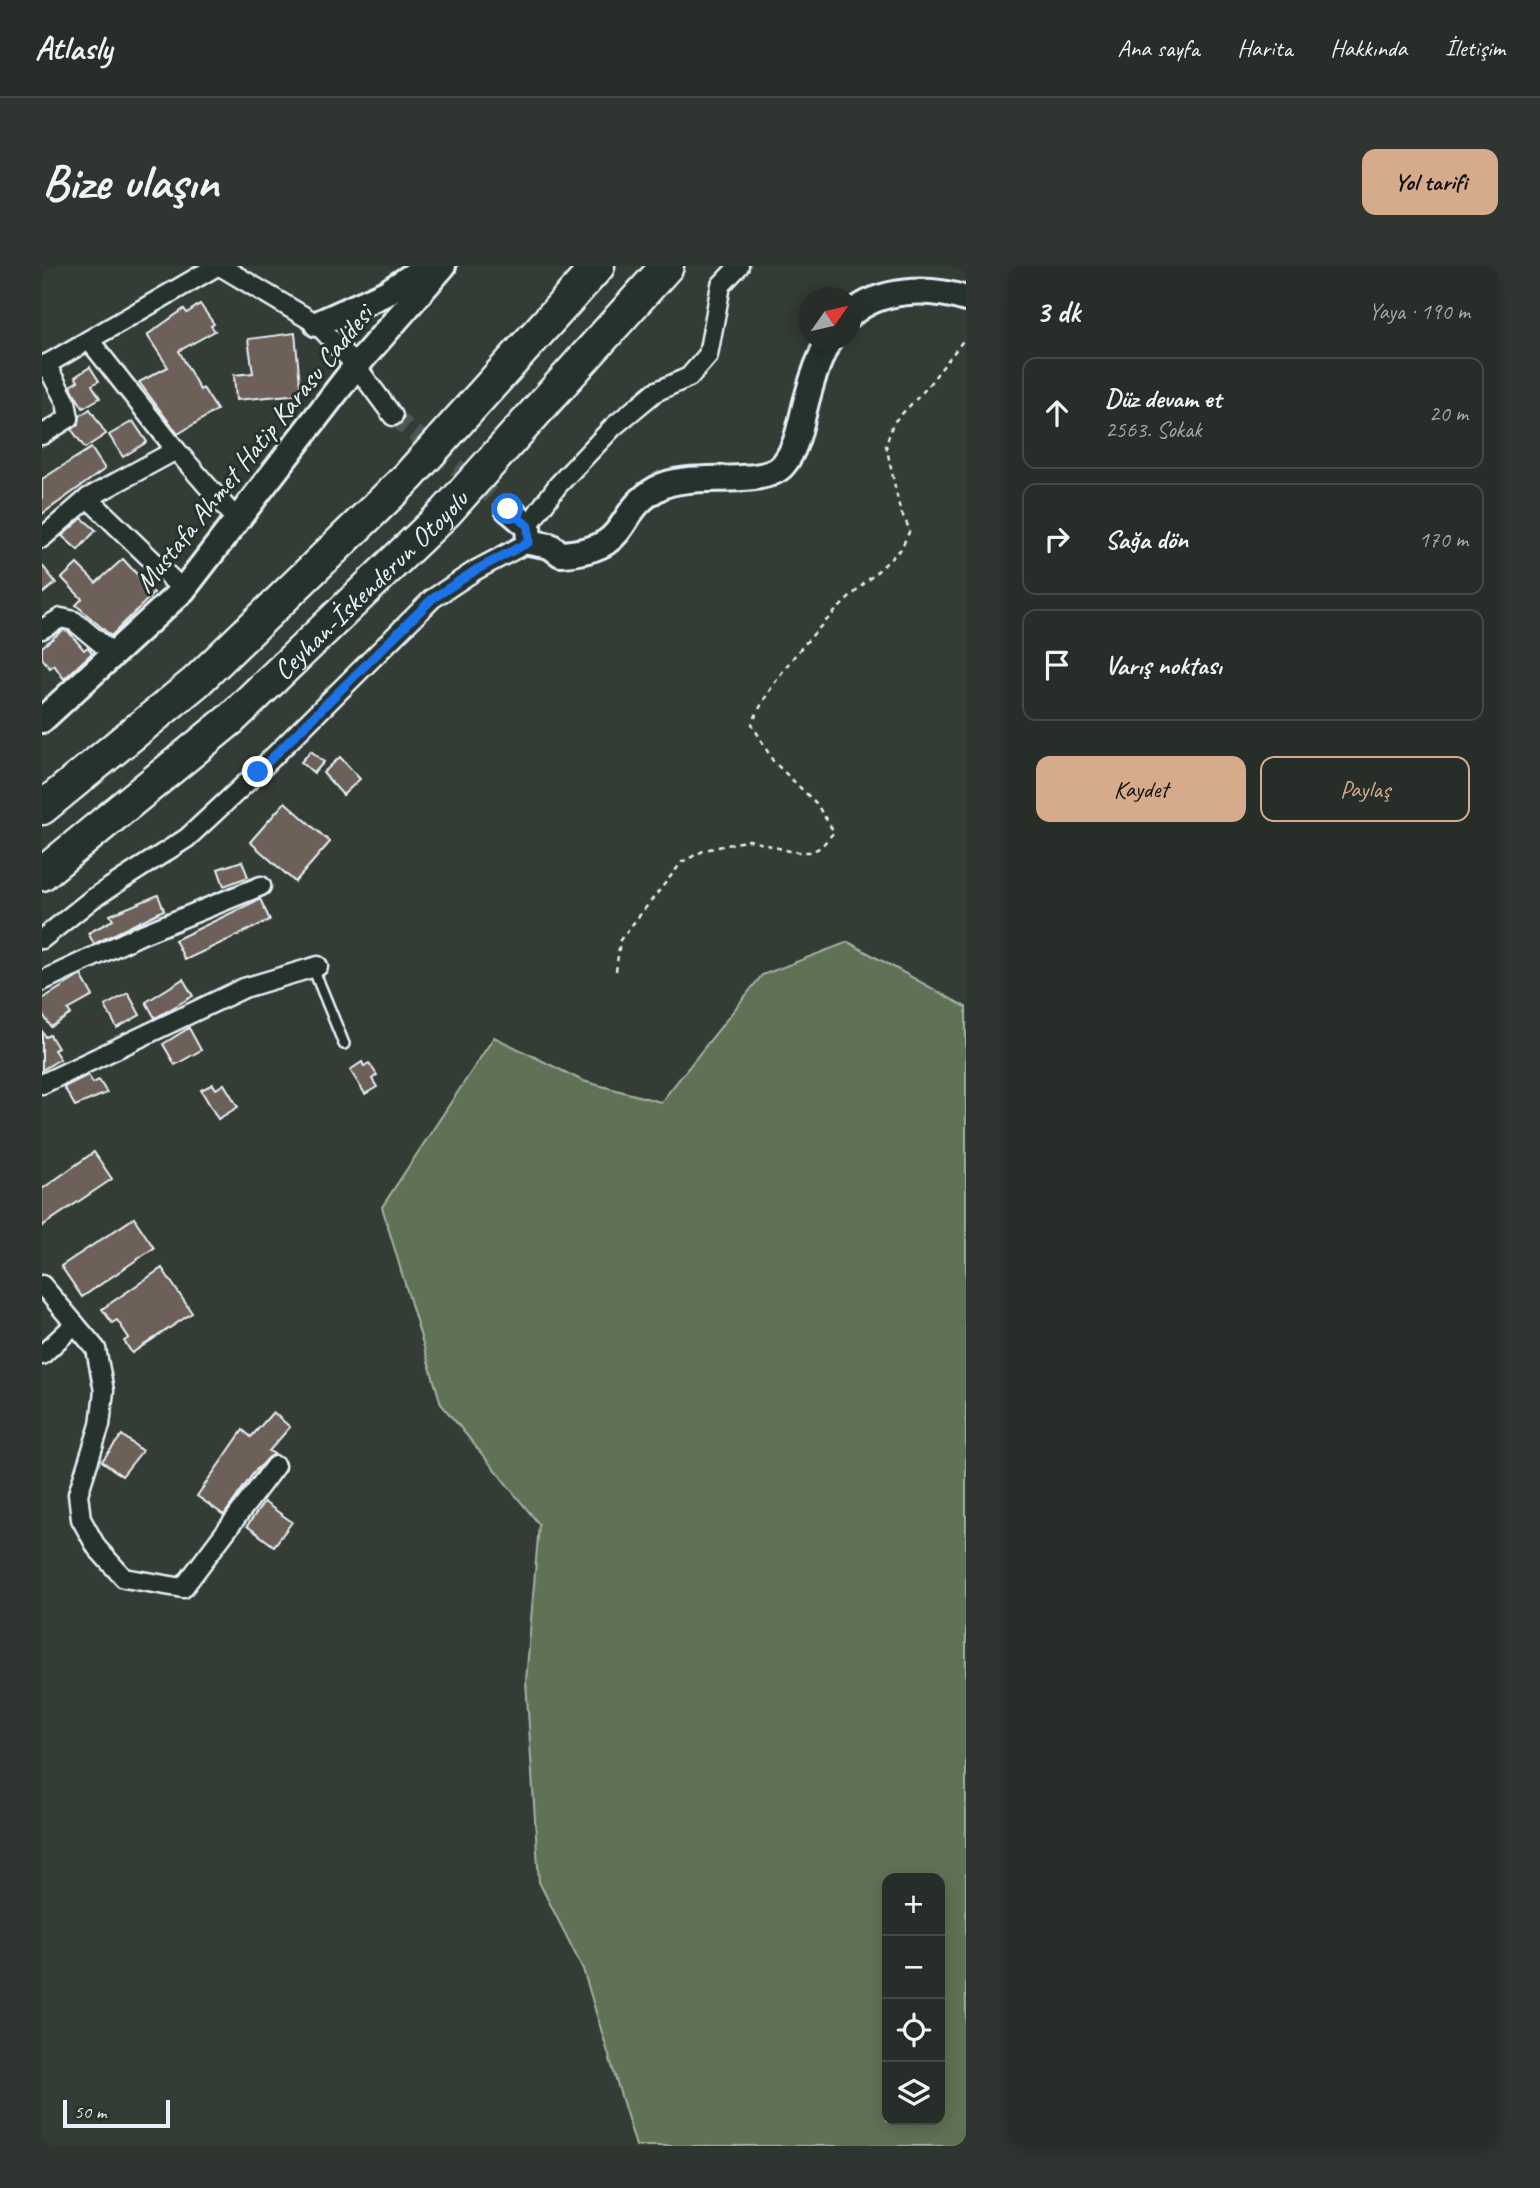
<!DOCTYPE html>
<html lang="tr">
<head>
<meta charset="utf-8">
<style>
	:root { --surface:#272d28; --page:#2f3530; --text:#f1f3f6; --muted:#a4a8a8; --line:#434945; --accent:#d6ab8b }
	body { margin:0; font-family:Caveat,sans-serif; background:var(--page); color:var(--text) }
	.controls { position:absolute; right:21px; bottom:21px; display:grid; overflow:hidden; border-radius:14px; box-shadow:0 4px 18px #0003 }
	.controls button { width:63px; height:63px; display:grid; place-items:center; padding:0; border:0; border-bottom:2px solid var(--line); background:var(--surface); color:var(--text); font:35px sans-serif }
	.compass { position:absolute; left:756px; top:21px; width:63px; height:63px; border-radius:50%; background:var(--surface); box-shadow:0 4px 18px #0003; rotate:56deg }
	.scale { position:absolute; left:21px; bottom:18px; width:107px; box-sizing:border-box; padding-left:7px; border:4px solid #e8f1f8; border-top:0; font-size:19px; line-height:24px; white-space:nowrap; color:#e8f1f8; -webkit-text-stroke:5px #26332d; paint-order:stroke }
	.stop { position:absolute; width:21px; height:21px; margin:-16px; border:5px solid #1a73e8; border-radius:50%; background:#fff }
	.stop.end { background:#1a73e8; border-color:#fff; box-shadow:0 2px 7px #0008 }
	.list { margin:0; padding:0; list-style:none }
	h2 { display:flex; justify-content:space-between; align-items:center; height:91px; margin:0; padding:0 28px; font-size:30px }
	h2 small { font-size:23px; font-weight:400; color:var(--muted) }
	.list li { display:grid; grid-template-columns:46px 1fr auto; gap:21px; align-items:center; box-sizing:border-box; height:112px; margin:0 14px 14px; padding:0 14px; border:2px solid var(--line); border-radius:14px }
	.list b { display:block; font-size:26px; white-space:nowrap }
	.list p { margin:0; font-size:23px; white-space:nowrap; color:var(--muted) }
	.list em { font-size:23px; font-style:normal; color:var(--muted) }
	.actions { display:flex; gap:14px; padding:21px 28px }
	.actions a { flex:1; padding:16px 0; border:2px solid var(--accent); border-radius:14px; text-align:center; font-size:24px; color:var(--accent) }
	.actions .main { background:var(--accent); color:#111 }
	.icon { flex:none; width:38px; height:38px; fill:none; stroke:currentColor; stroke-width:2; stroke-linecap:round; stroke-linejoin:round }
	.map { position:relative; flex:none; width:924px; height:1880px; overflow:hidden; border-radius:14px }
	header { display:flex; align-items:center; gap:42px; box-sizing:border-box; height:98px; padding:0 35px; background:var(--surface); border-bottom:2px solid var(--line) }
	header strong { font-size:33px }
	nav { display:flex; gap:38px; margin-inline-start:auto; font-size:24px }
	.intro { display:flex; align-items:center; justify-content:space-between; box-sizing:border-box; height:168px; padding:0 42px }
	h1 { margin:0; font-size:49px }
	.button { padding:18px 32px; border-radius:14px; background:var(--accent); color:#111; font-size:24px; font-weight:700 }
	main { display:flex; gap:42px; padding:0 42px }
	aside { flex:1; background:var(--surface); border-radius:14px; box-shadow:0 4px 18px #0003 }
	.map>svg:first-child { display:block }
	.green { fill:#617255; stroke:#a4b2a6; stroke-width:2; fill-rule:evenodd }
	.building { fill:#6d6159; stroke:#e8f1f8; stroke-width:2 }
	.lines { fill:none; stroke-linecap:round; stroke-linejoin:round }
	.street-tunnel { stroke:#4f5753; stroke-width:18; stroke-dasharray:18 9; stroke-linecap:butt }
	.lane-casing { stroke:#e8f1f8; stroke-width:14 }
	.street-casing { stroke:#e8f1f8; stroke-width:23 }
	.secondary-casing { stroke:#e8f1f8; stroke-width:30 }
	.highway-casing { stroke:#e8f1f8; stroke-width:37 }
	.path { stroke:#e8f1f8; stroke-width:2.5; stroke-dasharray:5 5; stroke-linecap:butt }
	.lane { stroke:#26332d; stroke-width:9 }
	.street { stroke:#26332d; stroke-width:18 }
	.secondary { stroke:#26332d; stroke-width:24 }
	.highway { stroke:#26332d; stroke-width:32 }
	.route { stroke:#1a73e8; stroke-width:9 }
	.labels { text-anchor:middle; stroke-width:6; stroke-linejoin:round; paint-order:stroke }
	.street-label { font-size:28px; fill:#e8f1f8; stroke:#26332d }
</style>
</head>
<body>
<header>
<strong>Atlasly</strong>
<nav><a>Ana sayfa</a><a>Harita</a><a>Hakkında</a><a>İletişim</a></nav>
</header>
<div class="intro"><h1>Bize ulaşın</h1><a class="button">Yol tarifi</a></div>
<main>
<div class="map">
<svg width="924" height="1880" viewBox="0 0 924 1880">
	<rect width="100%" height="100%" fill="#343c36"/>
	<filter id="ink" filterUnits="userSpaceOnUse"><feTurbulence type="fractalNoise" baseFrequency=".0143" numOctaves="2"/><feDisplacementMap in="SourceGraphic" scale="14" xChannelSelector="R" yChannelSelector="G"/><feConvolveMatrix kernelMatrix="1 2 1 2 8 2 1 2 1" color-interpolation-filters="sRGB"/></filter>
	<g filter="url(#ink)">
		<path class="green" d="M 806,676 L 924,741 L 924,1880 L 594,1880 L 541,1703 L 497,1616 L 484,1415 L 497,1258 L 399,1138 L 340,941 L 452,771 L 541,815 L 619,836 L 720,709 ZM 845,1612 L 898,1612 L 898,1854 L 845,1854 Z"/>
		<g class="building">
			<path d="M 158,38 L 172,58 L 169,60 L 173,65 L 137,85 L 158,124 L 161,122 L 175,144 L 136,168 L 97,116 L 126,101 L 105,69 L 142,43 L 145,47 Z"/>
			<path d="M 253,67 L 259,128 L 194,134 L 192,109 L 211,107 L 206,73 Z"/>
			<path d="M 48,101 L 57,115 L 50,119 L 58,132 L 41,142 L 28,120 L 36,115 L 33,111 Z"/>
			<path d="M 48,143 L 64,168 L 43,182 L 30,164 L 37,157 L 38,150 Z"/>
			<path d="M 91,155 L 105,176 L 81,191 L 67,169 Z"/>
			<path d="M 49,182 L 63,203 L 0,248 L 0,213 Z"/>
			<path d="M 40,252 L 54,264 L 36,284 L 20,270 Z"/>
			<path d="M 81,293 L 112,327 L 69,370 L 34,339 L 40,333 L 20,312 L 35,298 L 54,317 Z"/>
			<path d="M 0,299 L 14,317 L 0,328 Z"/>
			<path d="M 21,364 L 26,365 L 42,384 L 46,381 L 50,387 L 22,413 L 12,399 L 8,402 L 0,392 L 0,381 Z"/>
			<path d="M 269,485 L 282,496 L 272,507 L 259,496 Z"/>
			<path d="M 298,491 L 318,513 L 301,529 L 281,507 Z"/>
			<path d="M 243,536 L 288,576 L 253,616 L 208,576 Z"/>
			<path d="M 200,595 L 206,611 L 182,620 L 176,603 Z"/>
			<path d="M 116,629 L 122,644 L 52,678 L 46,667 L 71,654 L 68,649 Z"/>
			<path d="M 218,633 L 228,654 L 143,694 L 133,674 Z"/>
			<path d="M 39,709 L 51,730 L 26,744 L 29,748 L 9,761 L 0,747 L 0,733 Z"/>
			<path d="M 141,713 L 151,730 L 113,752 L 104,736 Z"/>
			<path d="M 86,727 L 98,749 L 75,762 L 63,740 Z"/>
			<path d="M 147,762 L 159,784 L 133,799 L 121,778 Z"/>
			<path d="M 0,765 L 4,771 L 8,769 L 16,782 L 12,784 L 18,793 L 0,804 Z"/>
			<path d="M 320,796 L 322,800 L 327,797 L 335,809 L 330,813 L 335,821 L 323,828 L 308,804 Z"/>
			<path d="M 46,809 L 51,817 L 57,814 L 65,827 L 33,840 L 22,821 Z"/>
			<path d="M 171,818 L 174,823 L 182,818 L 196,841 L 176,853 L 159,824 Z"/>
			<path d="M 52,886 L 70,913 L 0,960 L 0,923 Z"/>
			<path d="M 92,952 L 112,982 L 40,1031 L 19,1000 Z"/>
			<path d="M 120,1002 L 150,1047 L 90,1087 L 82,1075 L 87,1072 L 75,1054 L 70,1057 L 60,1043 Z"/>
			<path d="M 231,1146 L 248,1161 L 227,1185 L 232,1188 L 213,1205 L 182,1249 L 155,1230 L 201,1164 L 209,1171 Z"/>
			<path d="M 80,1169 L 100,1185 L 80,1210 L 60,1195 Z"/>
			<path d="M 222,1236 L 250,1256 L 232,1280 L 205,1260 Z"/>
		</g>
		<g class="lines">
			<path class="street-tunnel" d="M 351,150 L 466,243"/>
			<g class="lane-casing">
				<path id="lane" d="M 271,702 L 302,778"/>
			</g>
			<g class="street-casing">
				<g id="street">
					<path d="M 178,0 L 275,58 L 314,100 L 351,150"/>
					<path d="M 47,74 L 134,184 L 196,255"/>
					<path d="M 0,101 L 175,0"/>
					<path d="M 0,169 L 27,152 L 24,136 L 4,98"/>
					<path d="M 46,232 L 141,324"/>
					<path d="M 486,260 L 516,219 L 571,161 L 613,126 L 647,111 L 666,89 L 679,19 L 697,0"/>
					<path d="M 0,272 L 46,232 L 134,184"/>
					<path d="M 0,363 L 19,352 L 32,355 L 72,388"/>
					<path d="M 0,673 L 50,633 L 145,572 L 216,506 L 390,333 L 434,304 L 487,276"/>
					<path d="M 0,715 L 98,669 L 219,620"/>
					<path d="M 0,818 L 202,722 L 276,700"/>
					<path d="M 0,1019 L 54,1083 L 62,1125 L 58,1159 L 36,1228 L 39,1253 L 55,1282 L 82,1312 L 141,1322 L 233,1200"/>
					<path d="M 0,1089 L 33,1058"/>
				</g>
			</g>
			<g class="secondary-casing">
				<g id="secondary">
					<path d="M 808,49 C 838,22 887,21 924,33"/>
					<path d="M 275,58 L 344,27 L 385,0"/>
					<path d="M 466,243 L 486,260 L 487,276 L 508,280 L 519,288 C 593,283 570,247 616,222 C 646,204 721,223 741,199 C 757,180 759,152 766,129 C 771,110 778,91 787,74"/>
					<path d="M 0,454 L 141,324 L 314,100 L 401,0"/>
				</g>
			</g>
			<g class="highway-casing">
				<g id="highway">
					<path d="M 0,542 L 154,416 L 366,211 L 556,0"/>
					<path id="s1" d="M 0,608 L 189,453 L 404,246 L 625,0"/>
				</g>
			</g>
			<path class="path" d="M 574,705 L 578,674 L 640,596 L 663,584 L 707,574 L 751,586 L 769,586 L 779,581 L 792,566 L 774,537 L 731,495 L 710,458 C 740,388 806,334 859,283 L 868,264 L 858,244 L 844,179 L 851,157 L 881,126 L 924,71"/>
			<use href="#lane" class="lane"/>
			<use href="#street" class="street"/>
			<use href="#secondary" class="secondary"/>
			<use href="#highway" class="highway"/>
		</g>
	</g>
	<g class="lines" filter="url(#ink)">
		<path class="route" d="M 216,506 L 390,333 L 434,304 L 487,276 L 486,260 L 466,243"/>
	</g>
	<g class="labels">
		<g class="street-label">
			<text transform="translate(211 182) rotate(-51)" y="10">Mustafa Ahmet Hatip Karasu Caddesi</text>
			<text dy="10" stroke="none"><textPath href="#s1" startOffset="438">Ceyhan-İskenderun Otoyolu</textPath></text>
		</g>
	</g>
</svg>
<div class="controls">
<button>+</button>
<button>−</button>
<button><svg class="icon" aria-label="locate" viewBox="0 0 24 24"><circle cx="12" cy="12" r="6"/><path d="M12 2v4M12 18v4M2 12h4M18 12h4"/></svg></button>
<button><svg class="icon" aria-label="layers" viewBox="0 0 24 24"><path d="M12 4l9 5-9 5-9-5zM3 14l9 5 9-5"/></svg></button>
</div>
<svg class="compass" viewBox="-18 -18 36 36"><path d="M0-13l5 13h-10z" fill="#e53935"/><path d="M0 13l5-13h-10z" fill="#a4a8a8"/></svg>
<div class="scale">50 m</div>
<div class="stop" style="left:466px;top:243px"></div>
<div class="stop end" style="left:216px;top:506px"></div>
</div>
<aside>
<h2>3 dk<small>Yaya · 190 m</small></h2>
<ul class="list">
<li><svg class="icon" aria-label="ahead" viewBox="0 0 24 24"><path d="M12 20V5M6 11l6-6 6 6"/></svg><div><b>Düz devam et</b><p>2563. Sokak</p></div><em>20 m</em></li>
<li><svg class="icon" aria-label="right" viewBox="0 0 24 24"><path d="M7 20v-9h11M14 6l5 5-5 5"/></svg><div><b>Sağa dön</b></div><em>170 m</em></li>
<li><svg class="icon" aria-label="arrive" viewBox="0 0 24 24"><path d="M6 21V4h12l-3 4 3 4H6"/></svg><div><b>Varış noktası</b></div></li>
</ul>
<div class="actions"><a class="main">Kaydet</a><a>Paylaş</a></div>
</aside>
</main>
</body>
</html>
